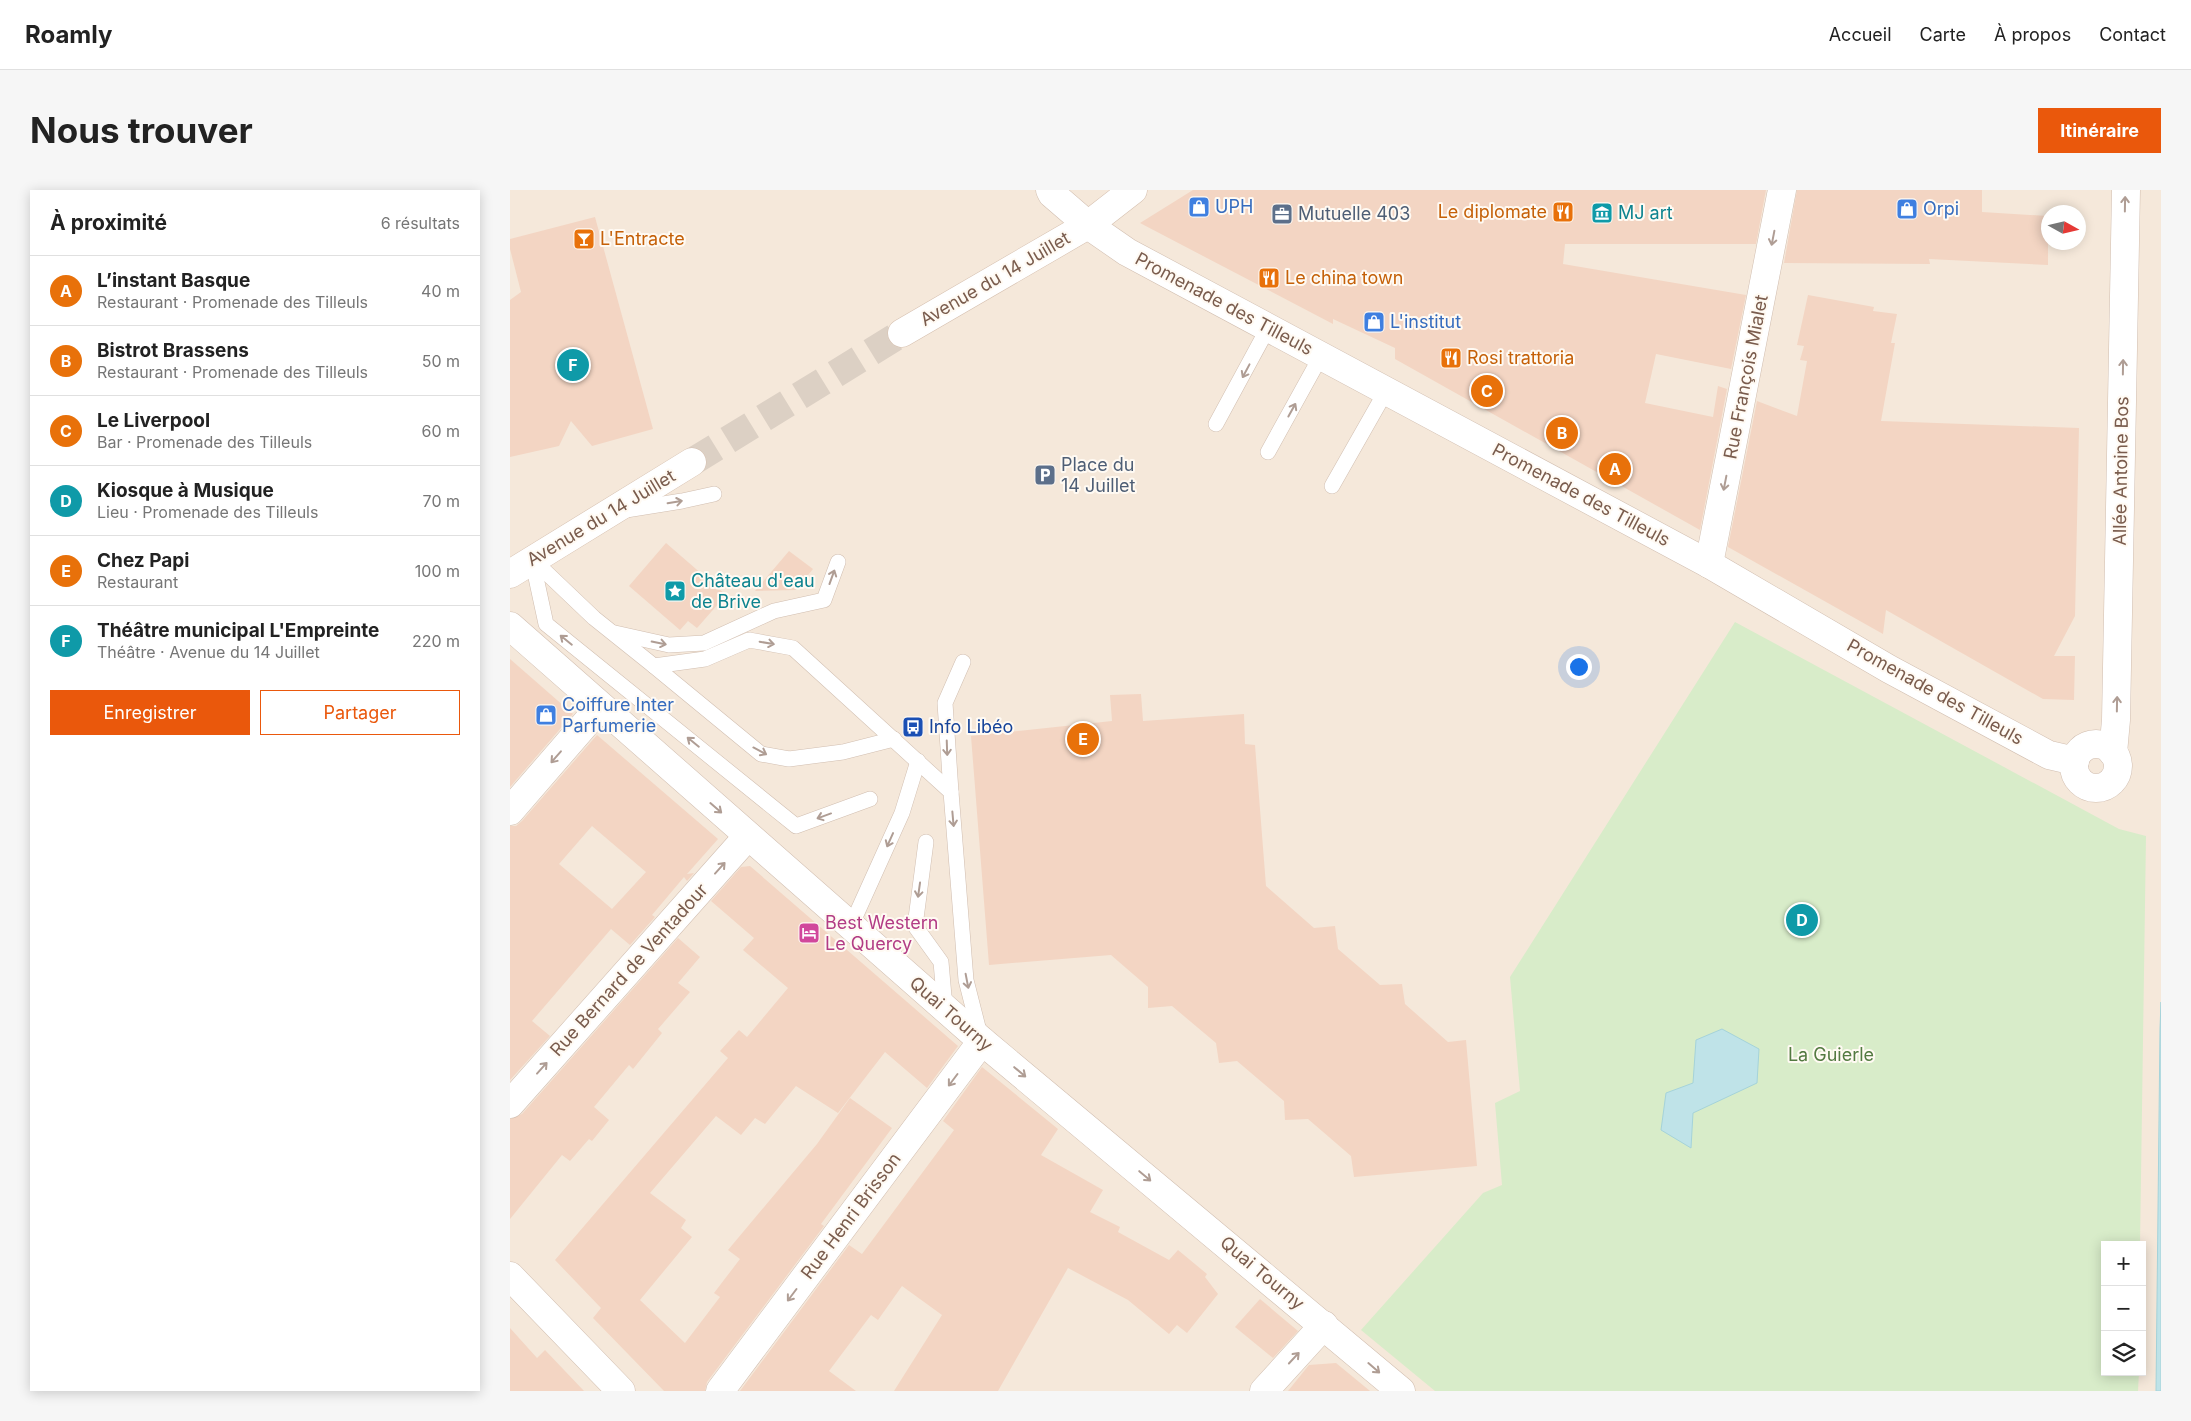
<!DOCTYPE html>
<html lang="fr">
<head>
<meta charset="utf-8">
<style>
	:root { --surface:#fff; --page:#f6f6f6; --text:#222; --muted:#767676; --line:#e0e0e0; --accent:#ea580c }
	body { margin:0; font-family:Inter,sans-serif; background:var(--page); color:var(--text) }
	.controls { position:absolute; right:15px; bottom:15px; display:grid; overflow:hidden; border-radius:0px; box-shadow:0 2px 12px #0003 }
	.controls button { width:45px; height:45px; display:grid; place-items:center; padding:0; border:0; border-bottom:1px solid var(--line); background:var(--surface); color:var(--text); font:25px sans-serif }
	.compass { position:absolute; left:1531px; top:15px; width:45px; height:45px; border-radius:50%; background:var(--surface); box-shadow:0 2px 12px #0003; rotate:98deg }
	.you { position:absolute; left:1068px; top:476px; width:18px; height:18px; margin:-12px; border:4px solid #fff; border-radius:50%; background:#1a73e8; box-shadow:0 0 0 8px #1a73e833 }
	.badge { display:grid; place-items:center; width:32px; height:32px; border-radius:50%; background:var(--accent); color:#fff; font-size:16px; font-weight:700 }
	.pin { position:absolute; translate:-50% -50%; border:2px solid #fff; box-shadow:0 1px 5px #0006 }
	.list { margin:0; padding:0; list-style:none }
	h2 { display:flex; justify-content:space-between; align-items:center; height:65px; margin:0; padding:0 20px; font-size:21px }
	h2 small { font-size:16px; font-weight:400; color:var(--muted) }
	.list li { display:grid; grid-template-columns:32px 1fr auto; gap:15px; align-items:center; box-sizing:border-box; height:70px; padding:0 20px; border-top:1px solid var(--line) }
	.list b { display:block; font-size:19px; white-space:nowrap }
	.list p { margin:0; font-size:16px; white-space:nowrap; color:var(--muted) }
	.list em { font-size:16px; font-style:normal; color:var(--muted) }
	.actions { display:flex; gap:10px; padding:15px 20px }
	.actions a { flex:1; padding:11px 0; border:1px solid var(--accent); border-radius:0px; text-align:center; font-size:18px; color:var(--accent) }
	.actions .main { background:var(--accent); color:#fff }
	.icon { flex:none; width:28px; height:28px; fill:none; stroke:currentColor; stroke-width:2; stroke-linecap:round; stroke-linejoin:round }
	.map { position:relative; flex:none; width:1651px; height:1201px; overflow:hidden; border-radius:0px }
	header { display:flex; align-items:center; gap:30px; box-sizing:border-box; height:70px; padding:0 25px; background:var(--surface); border-bottom:1px solid var(--line) }
	header strong { font-size:24px }
	nav { display:flex; gap:28px; margin-inline-start:auto; font-size:18px }
	.intro { display:flex; align-items:center; justify-content:space-between; box-sizing:border-box; height:120px; padding:0 30px }
	h1 { margin:0; font-size:35px }
	.button { padding:12px 22px; border-radius:0px; background:var(--accent); color:#fff; font-size:18px; font-weight:700 }
	main { display:flex; gap:30px; padding:0 30px }
	aside { flex:1; background:var(--surface); border-radius:0px; box-shadow:0 2px 12px #0003 }
	.map>svg:first-child { display:block }
	.residential { fill:#f5e8da; fill-rule:evenodd }
	.green { fill:#d8ecc9 }
	.water { fill:#bfe3e8; stroke:#a5d3da }
	.building { fill:#f3d5c3; fill-rule:evenodd }
	.lines { fill:none; stroke-linecap:round; stroke-linejoin:round }
	.secondary-tunnel { stroke:#dcd0c4; stroke-width:28; stroke-dasharray:28 14; stroke-linecap:butt }
	.service-casing { stroke:#d1beb0; stroke-width:16 }
	.minor-casing { stroke:#d1beb0; stroke-width:29 }
	.tertiary-casing { stroke:#d1beb0; stroke-width:29 }
	.secondary-casing { stroke:#d6c0b0; stroke-width:29 }
	.service { stroke:#fff; stroke-width:15 }
	.minor { stroke:#fff; stroke-width:28 }
	.tertiary { stroke:#fff; stroke-width:28 }
	.secondary { stroke:#fff; stroke-width:28 }
	.oneway { stroke:#af9d94 }
	.labels { text-anchor:middle; stroke-width:4; stroke-linejoin:round; paint-order:stroke }
	.shop-label { font-size:18px; fill:#366cbe; stroke:#fffaf3; text-anchor:start }
	.food-label { font-size:18px; fill:#c56008; stroke:#fffaf3; text-anchor:start }
	.culture-label { font-size:18px; fill:#0d838f; stroke:#fffaf3; text-anchor:start }
	.service-label { font-size:18px; fill:#4e5e75; stroke:#fffaf3; text-anchor:start }
	.street-label { font-size:18px; fill:#7a5c4d; stroke:#fffaf3 }
	.transit-label { font-size:18px; fill:#164399; stroke:#fffaf3; text-anchor:start }
	.hotel-label { font-size:18px; fill:#b23c85; stroke:#fffaf3; text-anchor:start }
	.park-label { font-size:18px; fill:#537a41; stroke:#fffaf3 }
</style>
</head>
<body>
<header>
<strong>Roamly</strong>
<nav><a>Accueil</a><a>Carte</a><a>À propos</a><a>Contact</a></nav>
</header>
<div class="intro"><h1>Nous trouver</h1><a class="button">Itinéraire</a></div>
<main>
<aside>
<h2>À proximité<small>6 résultats</small></h2>
<ul class="list">
<li><span class="badge" style="background:#e8710a">A</span><div><b>L’instant Basque</b><p>Restaurant · Promenade des Tilleuls</p></div><em>40 m</em></li>
<li><span class="badge" style="background:#e8710a">B</span><div><b>Bistrot Brassens</b><p>Restaurant · Promenade des Tilleuls</p></div><em>50 m</em></li>
<li><span class="badge" style="background:#e8710a">C</span><div><b>Le Liverpool</b><p>Bar · Promenade des Tilleuls</p></div><em>60 m</em></li>
<li><span class="badge" style="background:#0f9aa8">D</span><div><b>Kiosque à Musique</b><p>Lieu · Promenade des Tilleuls</p></div><em>70 m</em></li>
<li><span class="badge" style="background:#e8710a">E</span><div><b>Chez Papi</b><p>Restaurant</p></div><em>100 m</em></li>
<li><span class="badge" style="background:#0f9aa8">F</span><div><b>Théâtre municipal L'Empreinte</b><p>Théâtre · Avenue du 14 Juillet</p></div><em>220 m</em></li>
</ul>
<div class="actions"><a class="main">Enregistrer</a><a>Partager</a></div>
</aside>
<div class="map">
<svg width="1651" height="1201" viewBox="0 0 1651 1201">
	<rect width="100%" height="100%" fill="#fdf6ec"/>
	<path class="residential" d="M 0,0 L 1651,0 L 1651,1201 L 0,1201 ZM 1538,22 L 1568,22 L 1568,52 L 1538,52 ZM 1595,1055 L 1632,1055 L 1632,1182 L 1595,1182 Z"/>
	<path class="green" d="M 1225,432 L 1609,639 L 1636,646 L 1630,1055 L 1595,1055 L 1595,1182 L 1629,1182 L 1628,1201 L 925,1201 L 851,1140 L 973,1003 L 992,995 L 985,913 L 1010,901 L 1000,787 Z"/>
	<g class="water">
		<path d="M 1651,812 L 1651,1201 L 1646,1201 L 1650,839 Z"/>
		<path d="M 1212,839 L 1249,859 L 1247,893 L 1183,923 L 1181,958 L 1151,940 L 1156,903 L 1183,893 L 1186,850 Z"/>
	</g>
	<g class="building">
		<path d="M 683,0 L 1256,0 L 1246,54 L 1055,54 L 1053,74 L 1236,105 L 1221,179 L 1146,164 L 1135,213 L 1203,227 L 1208,196 L 1217,199 L 1190,340 L 885,169 L 885,158 L 823,129 L 823,134 L 630,33 Z"/>
		<path d="M 1287,0 L 1472,0 L 1472,22 L 1538,26 L 1538,75 L 1419,69 L 1420,74 L 1274,73 Z"/>
		<path d="M 85,27 L 143,239 L 82,256 L 61,231 L 49,256 L 0,267 L 0,110 L 11,102 L 0,59 L 0,49 Z"/>
		<path d="M 1298,105 L 1364,117 L 1363,121 L 1387,124 L 1381,153 L 1385,153 L 1371,231 L 1569,238 L 1565,426 L 1544,466 L 1565,466 L 1564,510 L 1533,509 L 1376,420 L 1373,444 L 1218,357 L 1247,211 L 1287,226 L 1297,171 L 1290,170 L 1294,156 L 1287,155 Z"/>
		<path d="M 156,353 L 216,405 L 187,438 L 178,431 L 170,440 L 119,396 Z"/>
		<path d="M 279,361 L 303,379 L 286,400 L 245,401 Z"/>
		<path d="M 0,469 L 63,524 L 0,597 Z"/>
		<path d="M 631,504 L 633,531 L 734,524 L 735,554 L 745,555 L 756,696 L 804,738 L 825,736 L 828,759 L 870,795 L 892,794 L 895,814 L 938,852 L 956,850 L 967,976 L 844,987 L 841,966 L 798,929 L 775,930 L 774,911 L 727,871 L 709,873 L 706,853 L 662,816 L 638,818 L 638,797 L 601,765 L 479,775 L 461,546 L 602,531 L 600,505 Z"/>
		<path d="M 87,545 L 208,649 L 177,684 L 184,683 L 177,691 L 174,687 L 142,725 L 145,727 L 120,755 L 101,739 L 22,831 L 40,846 L 0,890 L 0,636 L 6,636 L 12,631 ZM 82,636 L 136,682 L 102,719 L 49,674 Z"/>
		<path d="M 240,676 L 448,856 L 417,898 L 375,862 L 328,923 L 286,896 L 255,934 L 245,928 L 231,945 L 206,926 L 140,1003 L 176,1030 L 171,1038 L 182,1047 L 130,1110 L 175,1153 L 210,1107 L 204,1103 L 230,1069 L 218,1060 L 307,954 L 340,908 L 382,938 L 311,1034 L 314,1036 L 197,1192 L 195,1201 L 154,1201 L 83,1128 L 91,1118 L 45,1070 L 218,868 L 210,861 L 229,840 L 237,847 L 278,798 L 233,760 L 244,748 L 201,711 L 231,677 Z"/>
		<circle cx="1292" cy="730" r="15"/>
		<path d="M 168,748 L 190,767 L 168,793 L 180,802 L 148,839 L 152,843 L 123,879 L 119,875 L 84,917 L 99,930 L 82,951 L 79,949 L 60,971 L 52,965 L 0,1029 L 0,929 L 12,924 Z"/>
		<path d="M 472,877 L 548,939 L 531,965 L 593,1000 L 580,1022 L 610,1037 L 608,1042 L 659,1070 L 668,1060 L 697,1084 L 695,1087 L 708,1104 L 677,1143 L 667,1135 L 659,1144 L 618,1110 L 558,1078 L 488,1201 L 384,1201 L 432,1125 L 392,1096 L 368,1130 L 361,1125 L 319,1181 L 346,1201 L 230,1201 L 339,1055 L 352,1064 L 444,940 L 433,931 Z"/>
		<path d="M 750,1109 L 788,1141 L 763,1168 L 725,1137 Z"/>
		<path d="M 0,1138 L 27,1168 L 35,1160 L 74,1201 L 0,1201 Z"/>
		<path d="M 826,1173 L 860,1201 L 778,1201 L 799,1175 Z"/>
	</g>
	<g class="lines">
		<path class="secondary-tunnel" d="M 182,272 L 392,143"/>
		<g class="service-casing">
			<g id="service">
				<path d="M 706,234 L 758,138"/>
				<path d="M 758,262 L 811,166"/>
				<path d="M 822,296 L 876,201"/>
				<path d="M 116,320 L 172,311 L 204,304"/>
				<path d="M 22,369 L 84,428 L 144,476 L 195,469 L 239,450 L 283,458 L 441,602 L 456,790 L 470,845"/>
				<path d="M 22,369 L 36,434 L 286,636 L 360,609"/>
				<path d="M 105,443 L 159,455 L 194,453 L 264,421 L 314,410 L 328,372"/>
				<path d="M 144,476 L 251,564 L 279,569 L 333,562 L 384,549"/>
				<path d="M 441,602 L 435,513 L 453,472"/>
				<path d="M 416,652 L 405,736 L 431,772 L 435,818"/>
				<path d="M 341,736 L 392,623 L 408,571"/>
			</g>
		</g>
		<g class="minor-casing">
			<g id="minor">
				<path d="M 540,0 L 542,4 L 578,35 L 617,62 L 1199,374 L 1379,479 L 1539,565 L 1565,571"/>
				<path d="M 1199,374 L 1272,0"/>
				<path d="M 0,436 L 472,851 L 891,1201"/>
				<circle cx="1586" cy="576" r="22"/>
				<path d="M 1603,563 L 1606,530 L 1616,0"/>
				<path d="M 0,621 L 90,517"/>
				<path d="M 0,914 L 238,646"/>
				<path d="M 210,1201 L 472,851"/>
				<path d="M 754,1201 L 814,1135"/>
			</g>
		</g>
		<g class="tertiary-casing">
			<path id="tertiary" d="M 0,1086 L 111,1201"/>
		</g>
		<g class="secondary-casing">
			<g id="secondary">
				<path d="M 392,143 L 578,35 L 623,0"/>
				<path d="M 0,384 L 182,272"/>
			</g>
		</g>
		<use href="#service" class="service"/>
		<use href="#minor" class="minor"/>
		<use href="#tertiary" class="tertiary"/>
		<use href="#secondary" class="secondary"/>
	</g>
	<defs><path id="oneway-shaft" d="M-6 0H5M1.5-3L5.5 0L1.5 3" fill="none" stroke-width="1.6" stroke-linecap="round" stroke-linejoin="round" transform="scale(1.25)"/></defs>
	<g class="oneway">
		<use href="#oneway-shaft" transform="translate(1615 14) rotate(-89)"/>
		<use href="#oneway-shaft" transform="translate(1263 48) rotate(101)"/>
		<use href="#oneway-shaft" transform="translate(1613 177) rotate(-89)"/>
		<use href="#oneway-shaft" transform="translate(736 181) rotate(118)"/>
		<use href="#oneway-shaft" transform="translate(782 220) rotate(-61)"/>
		<use href="#oneway-shaft" transform="translate(1215 293) rotate(101)"/>
		<use href="#oneway-shaft" transform="translate(165 312) rotate(-9)"/>
		<use href="#oneway-shaft" transform="translate(322 387) rotate(-70)"/>
		<use href="#oneway-shaft" transform="translate(56 450) rotate(-141)"/>
		<use href="#oneway-shaft" transform="translate(149 453) rotate(11)"/>
		<use href="#oneway-shaft" transform="translate(257 453) rotate(10)"/>
		<use href="#oneway-shaft" transform="translate(1607 514) rotate(-89)"/>
		<use href="#oneway-shaft" transform="translate(183 552) rotate(-141)"/>
		<use href="#oneway-shaft" transform="translate(437 558) rotate(88)"/>
		<use href="#oneway-shaft" transform="translate(250 561) rotate(28)"/>
		<use href="#oneway-shaft" transform="translate(46 567) rotate(131)"/>
		<use href="#oneway-shaft" transform="translate(206 618) rotate(41)"/>
		<use href="#oneway-shaft" transform="translate(314 626) rotate(160)"/>
		<use href="#oneway-shaft" transform="translate(443 629) rotate(85)"/>
		<use href="#oneway-shaft" transform="translate(380 650) rotate(114)"/>
		<use href="#oneway-shaft" transform="translate(210 678) rotate(-48)"/>
		<use href="#oneway-shaft" transform="translate(409 700) rotate(98)"/>
		<use href="#oneway-shaft" transform="translate(457 791) rotate(79)"/>
		<use href="#oneway-shaft" transform="translate(32 878) rotate(-48)"/>
		<use href="#oneway-shaft" transform="translate(510 882) rotate(40)"/>
		<use href="#oneway-shaft" transform="translate(443 890) rotate(127)"/>
		<use href="#oneway-shaft" transform="translate(635 986) rotate(40)"/>
		<use href="#oneway-shaft" transform="translate(282 1105) rotate(127)"/>
		<use href="#oneway-shaft" transform="translate(784 1168) rotate(-47)"/>
		<use href="#oneway-shaft" transform="translate(864 1178) rotate(41)"/>
	</g>
	<defs>
		<g id="shop-square" transform="scale(1.125)"><rect x="-9" y="-9" width="18" height="18" rx="4" fill="#3f7fe0" stroke="#fffaf3"/><path d="M-5-2.5h2.3a2.7 3.5 0 0 1 5.4 0H5L5.5 6h-11ZM-1.5-2.5h3a1.5 2.3 0 0 0-3 0Z" fill="#fff"/></g>
		<g id="restaurant-square" transform="scale(1.125)"><rect x="-9" y="-9" width="18" height="18" rx="4" fill="#e8710a" stroke="#fffaf3"/><path d="M-5-6h1v4h1v-4h1v4h1v-4h1v5L-1.5 .5V6h-2V.5L-5-1ZM5-6V6H3V1.5H1.5Q1.5-4 5-6Z" fill="#fff"/></g>
		<g id="museum-square" transform="scale(1.125)"><rect x="-9" y="-9" width="18" height="18" rx="4" fill="#0f9aa8" stroke="#fffaf3"/><path d="M0-6L6-3V-2H-6V-3ZM-5-1h2V3h-2ZM-1-1h2V3h-2ZM3-1h2V3H3ZM-6 4H6V6H-6Z" fill="#fff"/></g>
		<g id="office-square" transform="scale(1.125)"><rect x="-9" y="-9" width="18" height="18" rx="4" fill="#5c6f8a" stroke="#fffaf3"/><path d="M-6-3h4V-5.5h4V-3h4V5H-6ZM-1-4.5V-3h2v-1.5ZM-6 0V1H6V0Z" fill="#fff"/></g>
		<g id="bar-square" transform="scale(1.125)"><rect x="-9" y="-9" width="18" height="18" rx="4" fill="#e8710a" stroke="#fffaf3"/><path d="M-6-5H6L.8 .8V4.5H3.5V6h-7V4.5H-.8V.8Z" fill="#fff"/></g>
		<g id="parking-square" transform="scale(1.125)"><rect x="-9" y="-9" width="18" height="18" rx="4" fill="#5c6f8a" stroke="#fffaf3"/><path d="M-3.5-5.5H1a3.5 3.5 0 0 1 0 7H-1V5.5H-3.5ZM-1-3.4V-.6H.8a1.4 1.4 0 0 0 0-2.8Z" fill="#fff"/></g>
		<g id="sight-square" transform="scale(1.125)"><rect x="-9" y="-9" width="18" height="18" rx="4" fill="#0f9aa8" stroke="#fffaf3"/><path d="M0-6L1.8-2.2L6-1.7L2.9 1.2L3.7 5.4L0 3.3L-3.7 5.4L-2.9 1.2L-6-1.7L-1.8-2.2Z" fill="#fff"/></g>
		<g id="bus-square" transform="scale(1.125)"><rect x="-9" y="-9" width="18" height="18" rx="4" fill="#1a4fb4" stroke="#fffaf3"/><path d="M-5-6H5V4H4V6H2V4H-2V6H-4V4H-5ZM-3.5-4V0h7V-4ZM-3.5 1.2v1.5H-2V1.2ZM2 1.2v1.5H3.5V1.2Z" fill="#fff"/></g>
		<g id="hotel-square" transform="scale(1.125)"><rect x="-9" y="-9" width="18" height="18" rx="4" fill="#d1479c" stroke="#fffaf3"/><path d="M-6-4.5h1.5V1H6V5H4.5V3h-9V5H-6ZM-4 0a1.8 1.8 0 1 1 3.6 0ZM.5 0V-2.5h3Q6-2.5 6 0Z" fill="#fff"/></g>
	</defs>
	<g fill-rule="evenodd">
		<use href="#shop-square" x="689" y="17"/>
		<use href="#shop-square" x="1397" y="19"/>
		<use href="#restaurant-square" x="1053" y="22"/>
		<use href="#museum-square" x="1092" y="23"/>
		<use href="#office-square" x="772" y="24"/>
		<use href="#bar-square" x="74" y="49"/>
		<use href="#restaurant-square" x="759" y="88"/>
		<use href="#shop-square" x="864" y="132"/>
		<use href="#restaurant-square" x="941" y="168"/>
		<use href="#parking-square" x="535" y="285"/>
		<use href="#sight-square" x="165" y="401"/>
		<use href="#shop-square" x="36" y="525"/>
		<use href="#bus-square" x="403" y="537"/>
		<use href="#hotel-square" x="299" y="743"/>
	</g>
	<g class="labels">
		<g class="shop-label">
			<text x="705" y="23">UPH</text>
			<text x="1413" y="25">Orpi</text>
			<text x="880" y="138">L'institut</text>
			<text x="52" y="521">Coiffure Inter<tspan x="52" dy="21">Parfumerie</tspan></text>
		</g>
		<g class="food-label">
			<text x="1037" y="28" text-anchor="end">Le diplomate</text>
			<text x="90" y="55">L'Entracte</text>
			<text x="775" y="94">Le china town</text>
			<text x="957" y="174">Rosi trattoria</text>
		</g>
		<g class="culture-label">
			<text x="1108" y="29">MJ art</text>
			<text x="181" y="397">Château d'eau<tspan x="181" dy="21">de Brive</tspan></text>
		</g>
		<g class="service-label">
			<text x="788" y="30">Mutuelle 403</text>
			<text x="551" y="281">Place du<tspan x="551" dy="21">14 Juillet</tspan></text>
		</g>
		<g class="street-label">
			<text transform="translate(485 89) rotate(-30)" y="6">Avenue du 14 Juillet</text>
			<text transform="translate(714 114) rotate(28)" y="6">Promenade des Tilleuls</text>
			<text transform="translate(1236 187) rotate(-79)" y="6">Rue François Mialet</text>
			<text transform="translate(1611 281) rotate(-89)" y="6">Allée Antoine Bos</text>
			<text transform="translate(1071 305) rotate(28)" y="6">Promenade des Tilleuls</text>
			<text transform="translate(91 328) rotate(-31)" y="6">Avenue du 14 Juillet</text>
			<text transform="translate(1425 502) rotate(29)" y="6">Promenade des Tilleuls</text>
			<text transform="translate(119 780) rotate(-48)" y="6">Rue Bernard de Ventadour</text>
			<text transform="translate(441 824) rotate(41)" y="6">Quai Tourny</text>
			<text transform="translate(341 1026) rotate(-53)" y="6">Rue Henri Brisson</text>
			<text transform="translate(752 1083) rotate(40)" y="6">Quai Tourny</text>
		</g>
		<g class="transit-label">
			<text x="419" y="543">Info Libéo</text>
		</g>
		<g class="hotel-label">
			<text x="315" y="739">Best Western<tspan x="315" dy="21">Le Quercy</tspan></text>
		</g>
		<g class="park-label">
			<text x="1321" y="871">La Guierle</text>
		</g>
	</g>
</svg>
<div class="controls">
<button>+</button>
<button>−</button>
<button><svg class="icon" aria-label="layers" viewBox="0 0 24 24"><path d="M12 4l9 5-9 5-9-5zM3 14l9 5 9-5"/></svg></button>
</div>
<svg class="compass" viewBox="-18 -18 36 36"><path d="M0-13l5 13h-10z" fill="#e53935"/><path d="M0 13l5-13h-10z" fill="#767676"/></svg>
<div class="you"></div>
<div class="pin badge" style="left:1105px;top:279px;background:#e8710a">A</div>
<div class="pin badge" style="left:1052px;top:243px;background:#e8710a">B</div>
<div class="pin badge" style="left:977px;top:201px;background:#e8710a">C</div>
<div class="pin badge" style="left:1292px;top:730px;background:#0f9aa8">D</div>
<div class="pin badge" style="left:573px;top:549px;background:#e8710a">E</div>
<div class="pin badge" style="left:63px;top:175px;background:#0f9aa8">F</div>
</div>
</main>
</body>
</html>
